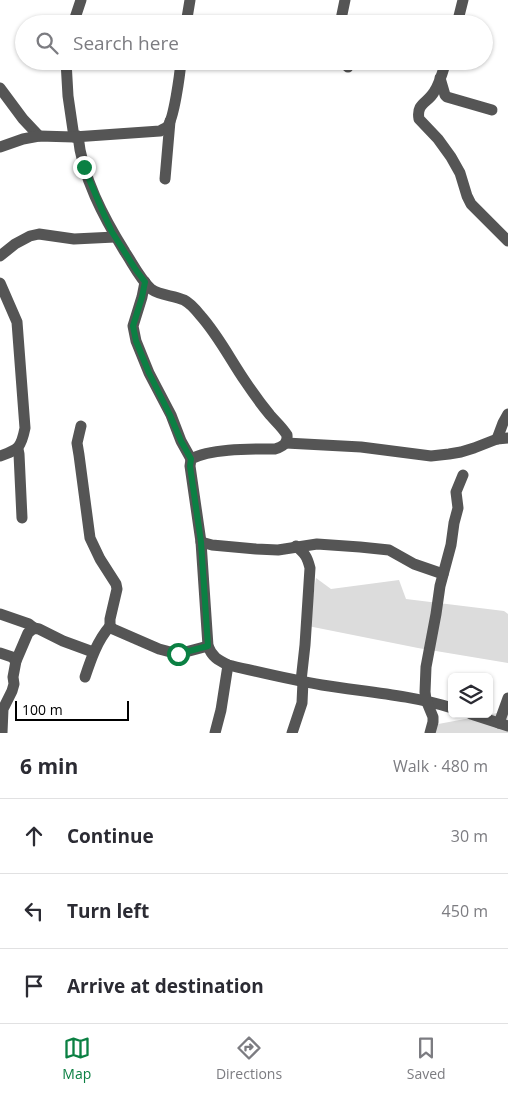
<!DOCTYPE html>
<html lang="en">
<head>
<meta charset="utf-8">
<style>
	:root { --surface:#fff; --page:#f7f7f7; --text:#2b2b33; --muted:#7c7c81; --line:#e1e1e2; --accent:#0b8043 }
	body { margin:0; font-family:"Open Sans",sans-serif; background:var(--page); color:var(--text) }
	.controls { position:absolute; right:15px; bottom:15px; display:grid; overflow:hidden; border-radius:8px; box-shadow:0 1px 4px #0004 }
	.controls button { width:45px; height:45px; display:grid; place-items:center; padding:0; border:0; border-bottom:1px solid var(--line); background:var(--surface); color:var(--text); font:25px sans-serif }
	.scale { position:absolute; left:15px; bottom:12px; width:114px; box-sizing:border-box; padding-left:5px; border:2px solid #000; border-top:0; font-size:14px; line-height:18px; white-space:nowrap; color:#000; -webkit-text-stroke:4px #fff; paint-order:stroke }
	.stop { position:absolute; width:15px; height:15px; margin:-11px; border:4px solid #0b8043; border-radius:50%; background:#fff }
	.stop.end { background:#0b8043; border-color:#fff; box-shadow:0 1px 5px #0008 }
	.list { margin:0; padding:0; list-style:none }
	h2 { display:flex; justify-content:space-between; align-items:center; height:65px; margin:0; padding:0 20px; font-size:21px }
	h2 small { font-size:16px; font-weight:400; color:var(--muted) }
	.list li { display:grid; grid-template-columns:32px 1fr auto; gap:15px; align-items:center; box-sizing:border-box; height:75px; padding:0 20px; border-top:1px solid var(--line) }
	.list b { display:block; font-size:19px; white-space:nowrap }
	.list em { font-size:16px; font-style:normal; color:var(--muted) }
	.icon { flex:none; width:28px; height:28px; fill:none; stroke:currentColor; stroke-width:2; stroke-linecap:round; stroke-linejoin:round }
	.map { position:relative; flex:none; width:508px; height:733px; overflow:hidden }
	.search { position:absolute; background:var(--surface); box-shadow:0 1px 4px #0004; left:15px; right:15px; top:15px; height:55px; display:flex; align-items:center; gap:12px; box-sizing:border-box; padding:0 18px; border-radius:28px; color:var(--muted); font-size:19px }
	.sheet { height:290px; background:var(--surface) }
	nav { display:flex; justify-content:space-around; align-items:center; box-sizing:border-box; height:70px; border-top:1px solid var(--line); background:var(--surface); font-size:14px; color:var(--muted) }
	nav a { display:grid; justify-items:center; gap:2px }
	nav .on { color:var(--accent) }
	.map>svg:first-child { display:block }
	.green { fill:#dcdcdc }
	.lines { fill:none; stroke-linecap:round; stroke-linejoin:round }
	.minor { stroke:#555; stroke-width:11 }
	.route { stroke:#0b8043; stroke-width:6 }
</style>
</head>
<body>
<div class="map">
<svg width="508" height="733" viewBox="0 0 508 733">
	<rect width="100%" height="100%" fill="#fff"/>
	<g class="green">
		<path d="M 316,578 L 331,589 L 399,580 L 406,599 L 504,611 L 508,614 L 508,663 L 418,648 L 308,626 Z"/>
		<path d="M 508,711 L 508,733 L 432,733 L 433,725 Z"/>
	</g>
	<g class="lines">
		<g class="minor">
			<path d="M 73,24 L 81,0"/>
			<path d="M 186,24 L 190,0"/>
			<path d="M 340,24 L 345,0"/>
			<path d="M 457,24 L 463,0"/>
			<path d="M 66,61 L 68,96 L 74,137"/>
			<path d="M 342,61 L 348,67"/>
			<path d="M 446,61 C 443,71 440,83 434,92 C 428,103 416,103 419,119 L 438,139 L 451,157 L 460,173 L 467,196 L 471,204 L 508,241"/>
			<path d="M 440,78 L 445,95 L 447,97 L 492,110"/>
			<path d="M 0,88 L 23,119 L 39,136"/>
			<path d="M 78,136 C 82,177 104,218 125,252 C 133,264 140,279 151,289 C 161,296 173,295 184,300 C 190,303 196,310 200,315 C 218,335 230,359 245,381 C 253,393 261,404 270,415 C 276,422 282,427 287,435 C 288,444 282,447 275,449 C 252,449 211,448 191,459 L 190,466 L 201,542 L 208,646 C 212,657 218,660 228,665 C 259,672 291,680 322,685 C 366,692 410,695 452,708"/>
			<path d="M 0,147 L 23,139 L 39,136 L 74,137 L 160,131 C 161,130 166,128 167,127 C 174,120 180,73 181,61"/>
			<path d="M 165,179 L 170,121"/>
			<path d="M 0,256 L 15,244 L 30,236 L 39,234 L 74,239 L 115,237"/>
			<path d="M 145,282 L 142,297 L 133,326 L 136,341 L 149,373 L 171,415 L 181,441 L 191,459"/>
			<path d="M 0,283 L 17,322 L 25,428 C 21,448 19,449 0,456"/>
			<path d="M 81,426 L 77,443 L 79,455 L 90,538 L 100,559 L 116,584 L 117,589 L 110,619 L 110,626 L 113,629 L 159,649 L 178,654 L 208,646"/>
			<path d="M 497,439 L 503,423 L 508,414"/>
			<path d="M 286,443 L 361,447 L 431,456 L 449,454 L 461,452 L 474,448 L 497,439 L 508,438"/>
			<path d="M 18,449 L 19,454 L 22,518"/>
			<path d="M 201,542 L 212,545 L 256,549 L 278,550 L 317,544 L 360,547 L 389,550 L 414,564 L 443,574"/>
			<path d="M 296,546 C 305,554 307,556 310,568 L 305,645 L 301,681"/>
			<path d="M 0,614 L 29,624 L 34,628"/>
			<path d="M 0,653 L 12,657 L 16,661"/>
			<path d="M 85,677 C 91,659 97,641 110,626"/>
			<path d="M 471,714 L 508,726"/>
			<path d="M 499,723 L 508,698"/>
			<path d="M 2,733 L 3,709 L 12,691 L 14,684 L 13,677 L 16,661 L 28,633 L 34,628 L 39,629 L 63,641 L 93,652"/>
			<path d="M 215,733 L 221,710 L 228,665"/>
			<path d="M 292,733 L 302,703 L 303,681"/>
			<path d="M 430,733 L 433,722 L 433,717 L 426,700 L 425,692 L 426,667 L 436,614 L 440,586 L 451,545 L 454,523 L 458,508 L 456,492 L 463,475"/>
		</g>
	</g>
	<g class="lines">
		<path class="route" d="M 84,167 L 102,210 L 112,232 L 136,270 L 145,282 L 142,297 L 133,326 L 136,341 L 149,373 L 170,415 L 181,441 L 191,459 L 190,466 L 201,542 L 208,646 L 178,654"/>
	</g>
</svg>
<div class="controls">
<button><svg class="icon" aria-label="layers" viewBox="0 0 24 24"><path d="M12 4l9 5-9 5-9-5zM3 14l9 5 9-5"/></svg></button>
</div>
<div class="scale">100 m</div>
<div class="stop" style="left:178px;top:654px"></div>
<div class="stop end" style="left:84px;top:167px"></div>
<div class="search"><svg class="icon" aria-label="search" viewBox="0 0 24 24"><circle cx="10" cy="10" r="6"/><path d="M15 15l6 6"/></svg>Search here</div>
</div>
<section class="sheet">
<h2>6 min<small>Walk · 480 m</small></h2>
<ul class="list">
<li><svg class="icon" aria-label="ahead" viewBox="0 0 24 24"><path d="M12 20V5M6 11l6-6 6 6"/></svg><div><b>Continue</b></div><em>30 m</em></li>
<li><svg class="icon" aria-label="left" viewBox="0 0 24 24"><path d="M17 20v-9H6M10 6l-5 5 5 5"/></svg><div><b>Turn left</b></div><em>450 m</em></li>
<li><svg class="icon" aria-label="arrive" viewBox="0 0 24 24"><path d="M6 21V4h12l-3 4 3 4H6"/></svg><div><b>Arrive at destination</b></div></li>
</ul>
</section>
<nav>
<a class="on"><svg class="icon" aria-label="map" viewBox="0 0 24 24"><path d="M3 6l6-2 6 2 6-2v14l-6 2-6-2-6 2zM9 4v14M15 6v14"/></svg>Map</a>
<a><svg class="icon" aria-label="directions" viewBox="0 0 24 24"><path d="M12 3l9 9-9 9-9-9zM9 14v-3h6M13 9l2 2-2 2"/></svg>Directions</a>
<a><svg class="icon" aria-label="saved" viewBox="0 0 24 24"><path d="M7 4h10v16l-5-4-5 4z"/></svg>Saved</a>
</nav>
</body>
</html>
